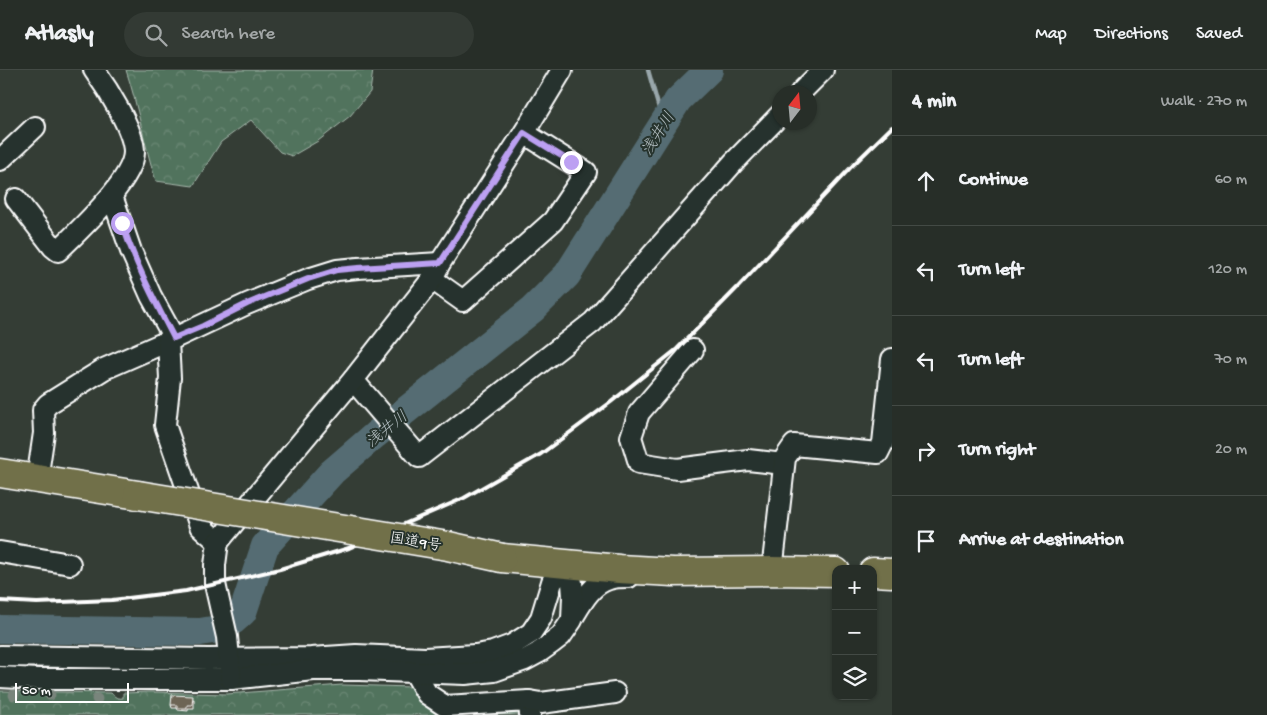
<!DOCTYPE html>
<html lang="en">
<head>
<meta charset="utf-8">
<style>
	:root { --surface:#272e28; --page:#333a34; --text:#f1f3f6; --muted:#a4a8a8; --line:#434a45 }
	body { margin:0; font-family:"Gochi Hand","Klee One",sans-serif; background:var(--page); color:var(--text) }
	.controls { position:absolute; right:15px; bottom:15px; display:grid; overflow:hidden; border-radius:10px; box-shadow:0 1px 4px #0004 }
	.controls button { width:45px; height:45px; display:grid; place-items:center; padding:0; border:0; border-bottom:1px solid var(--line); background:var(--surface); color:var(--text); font:25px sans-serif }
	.compass { position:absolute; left:772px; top:15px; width:45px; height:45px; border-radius:50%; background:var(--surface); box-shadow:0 1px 4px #0004; rotate:16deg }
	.scale { position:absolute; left:15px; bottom:12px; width:114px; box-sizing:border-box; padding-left:5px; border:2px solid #fff; border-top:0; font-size:14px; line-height:18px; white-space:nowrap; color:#fff; -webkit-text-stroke:4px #26332d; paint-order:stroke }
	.stop { position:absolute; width:15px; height:15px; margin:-11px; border:4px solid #bca0f2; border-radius:50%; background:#fff }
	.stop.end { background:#bca0f2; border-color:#fff; box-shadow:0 1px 5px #0008 }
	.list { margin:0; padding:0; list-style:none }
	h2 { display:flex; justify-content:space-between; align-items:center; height:65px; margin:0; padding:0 20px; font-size:21px }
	h2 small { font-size:16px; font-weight:400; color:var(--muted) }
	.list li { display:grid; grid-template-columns:32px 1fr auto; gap:15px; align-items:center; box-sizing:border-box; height:90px; padding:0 20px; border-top:1px solid var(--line) }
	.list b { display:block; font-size:19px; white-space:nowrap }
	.list em { font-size:16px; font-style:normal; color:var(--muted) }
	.icon { flex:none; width:28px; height:28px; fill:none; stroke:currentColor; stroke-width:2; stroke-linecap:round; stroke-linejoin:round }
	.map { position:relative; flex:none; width:892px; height:645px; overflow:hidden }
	header { display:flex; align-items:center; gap:30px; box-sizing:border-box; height:70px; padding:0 25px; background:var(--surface); border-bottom:1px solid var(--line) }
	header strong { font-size:24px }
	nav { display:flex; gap:28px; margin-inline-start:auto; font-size:18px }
	.search { width:350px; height:45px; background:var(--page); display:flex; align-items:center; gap:12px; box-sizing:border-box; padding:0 18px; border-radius:28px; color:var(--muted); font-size:19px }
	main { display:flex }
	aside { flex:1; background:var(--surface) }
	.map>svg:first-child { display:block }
	.forest { fill:url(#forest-crowns); stroke:#a8b9ae }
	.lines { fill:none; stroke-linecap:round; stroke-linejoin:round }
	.stream { stroke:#99a7ab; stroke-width:4.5 }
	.river { stroke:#556c73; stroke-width:28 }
	.minor-casing { stroke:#fff; stroke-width:24 }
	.highway-casing { stroke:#fff; stroke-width:31 }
	.minor { stroke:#26332d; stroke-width:20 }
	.highway { stroke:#716f4a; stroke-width:28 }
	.rail { stroke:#fff; stroke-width:4 }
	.highway-bridge-casing { stroke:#fff; stroke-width:31; stroke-linecap:butt }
	.highway-bridge { stroke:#716f4a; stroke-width:28 }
	.tree { fill:#79857c }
	.wall { fill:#5e5749; stroke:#fff }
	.building { fill:#6d6555; stroke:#fff }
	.route { stroke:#bca0f2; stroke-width:6 }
	.labels { text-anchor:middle; stroke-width:4; stroke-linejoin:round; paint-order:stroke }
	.street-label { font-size:15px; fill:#fff; stroke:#26332d }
	.water-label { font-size:16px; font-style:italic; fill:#b2bdc0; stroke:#26332d }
</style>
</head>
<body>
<header>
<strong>Atlasly</strong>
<div class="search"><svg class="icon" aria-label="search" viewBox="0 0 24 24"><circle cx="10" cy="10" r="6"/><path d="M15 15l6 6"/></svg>Search here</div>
<nav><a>Map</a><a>Directions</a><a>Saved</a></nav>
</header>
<main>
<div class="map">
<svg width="892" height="645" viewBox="0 0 892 645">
	<defs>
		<pattern id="forest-crowns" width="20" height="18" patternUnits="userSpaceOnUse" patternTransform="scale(1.25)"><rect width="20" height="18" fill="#51735d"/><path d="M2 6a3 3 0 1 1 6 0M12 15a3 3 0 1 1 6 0" fill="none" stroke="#6b8875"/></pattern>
	</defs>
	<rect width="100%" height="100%" fill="#343d35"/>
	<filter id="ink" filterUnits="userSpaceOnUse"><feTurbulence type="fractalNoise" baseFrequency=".02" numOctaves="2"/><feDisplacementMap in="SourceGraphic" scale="10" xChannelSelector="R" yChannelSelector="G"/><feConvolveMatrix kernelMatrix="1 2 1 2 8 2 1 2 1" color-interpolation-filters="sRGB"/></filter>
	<g filter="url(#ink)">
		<g class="forest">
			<path d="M 126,0 L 373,0 L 370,22 L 350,46 L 318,71 L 292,86 L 280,82 L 251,50 L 221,72 L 193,116 L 156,111 C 144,74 138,36 126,0 Z"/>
			<path d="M 342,615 L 412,617 L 426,633 L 525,637 L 525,645 L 0,645 L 0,621 L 111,623 C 115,627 117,629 123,628 L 123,623 L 151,622 L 227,624 Z"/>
		</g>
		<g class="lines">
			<path class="stream" d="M 648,0 L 660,42 L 661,57"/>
			<path class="river" d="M 0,559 L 200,562 L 218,559 L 233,551 L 243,542 L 265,476 L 332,402 L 375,365 L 533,239 L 567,205 L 678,30 L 709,0"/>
			<g class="minor-casing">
				<g id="minor">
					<path d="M 801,22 L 823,0"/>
					<path d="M 0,90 L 35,57"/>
					<path d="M 112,126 L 131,181 L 151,226 L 174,268"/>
					<path d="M 16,129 L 53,177 L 58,181 C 78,161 134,110 134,82 C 134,60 107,18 94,0"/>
					<path d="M 432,209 L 463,231 L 553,151 L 586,102 L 524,63"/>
					<path d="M 693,280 L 639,343 L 631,367 L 639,393 L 677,399 L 748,390 L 784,394"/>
					<path d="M 353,310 L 419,387 L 593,252 L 733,93 L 780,45"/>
					<path d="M 37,410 L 44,363 L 43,340 L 48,334 L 104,299 L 168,271"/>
					<path d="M 218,472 L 200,456 L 165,355 L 170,308 L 168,271 L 247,234 L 308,209 L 337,200 L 358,198 L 440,193"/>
					<path d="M 0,482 L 70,494"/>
					<path d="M 772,501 L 785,388 L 794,375 L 878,383 L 883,373 L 892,289"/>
					<path d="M 572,549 C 581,534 591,514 609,509 C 615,507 623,507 629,507"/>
					<path d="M 0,586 L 208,589 L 311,588 L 356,585 L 425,588 L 475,585 L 493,582 L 512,575 L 531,563 L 541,548 L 552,512 L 566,494"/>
					<path d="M 415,603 L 427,624 L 445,636 L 529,631 L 530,645"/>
					<path d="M 0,607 L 38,609 L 231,609 L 313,600 L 360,600 L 465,604 L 494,601 L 525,590 L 538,583 L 552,573 L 561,566 L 572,550 L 573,526 L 572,513 L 566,494"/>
					<path d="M 231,609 L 227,567 L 215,514 L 215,495 L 218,472 L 353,310 L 432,209 L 440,193 L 524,63 L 562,0"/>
					<path d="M 529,631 L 541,633 L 615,623"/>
				</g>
			</g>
			<g class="highway-casing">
				<g id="highway">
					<path d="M 0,403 L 138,425"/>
					<path d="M 502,488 L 619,499 L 673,502 L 772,501 L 836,502"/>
					<path d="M 873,502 L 892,503"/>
				</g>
			</g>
			<use href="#minor" class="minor"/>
			<use href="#highway" class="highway"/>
			<path class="rail" d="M 0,531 L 37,533 L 112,530 L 186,521 L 280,499 L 349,478 L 464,428 L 541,384 L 611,332 L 677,279 L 739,216 L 854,94 L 892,57"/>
			<g class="highway-bridge-casing">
				<path id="highway-bridge" d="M 138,425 L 448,476 L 502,488"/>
			</g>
			<use href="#highway-bridge" class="highway-bridge"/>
		</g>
		<g class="tree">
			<circle cx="14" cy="625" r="5.5"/>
			<circle cx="50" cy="625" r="5.5"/>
			<circle cx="97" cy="629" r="5.5"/>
		</g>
		<path class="wall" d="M 194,629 L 194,638 L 188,638 L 188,641 L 178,640 L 177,638 L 172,638 L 171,635 Z"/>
		<path class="building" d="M 172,625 L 193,626 L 192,635 L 187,635 L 187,638 L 177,638 L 177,635 L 171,635 Z"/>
	</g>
	<g class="lines" filter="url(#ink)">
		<path class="route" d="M 122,153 C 135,193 154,230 174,268 L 203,256 L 247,234 L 308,209 L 337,200 L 358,198 L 440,193 L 524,63 L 571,92"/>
	</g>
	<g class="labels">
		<g class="street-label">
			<text transform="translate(416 471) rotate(9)" y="5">国道9号</text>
		</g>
		<g class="water-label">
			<text transform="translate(657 63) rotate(-58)" y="6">浅井川</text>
			<text transform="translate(386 358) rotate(-39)" y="6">浅井川</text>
		</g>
	</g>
</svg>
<div class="controls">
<button>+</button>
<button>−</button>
<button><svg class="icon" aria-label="layers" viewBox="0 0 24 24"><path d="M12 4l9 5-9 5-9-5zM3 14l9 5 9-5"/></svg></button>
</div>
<svg class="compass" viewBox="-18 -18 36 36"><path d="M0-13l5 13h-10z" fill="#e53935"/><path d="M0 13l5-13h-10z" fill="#a4a8a8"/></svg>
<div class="scale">50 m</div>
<div class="stop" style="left:122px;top:153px"></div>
<div class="stop end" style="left:571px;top:92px"></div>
</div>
<aside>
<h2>4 min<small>Walk · 270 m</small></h2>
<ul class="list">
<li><svg class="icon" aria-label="ahead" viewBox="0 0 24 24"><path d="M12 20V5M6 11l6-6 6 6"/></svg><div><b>Continue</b></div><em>60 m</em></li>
<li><svg class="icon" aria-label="left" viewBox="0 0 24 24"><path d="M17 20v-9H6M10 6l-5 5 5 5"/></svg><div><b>Turn left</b></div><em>120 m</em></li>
<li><svg class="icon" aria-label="left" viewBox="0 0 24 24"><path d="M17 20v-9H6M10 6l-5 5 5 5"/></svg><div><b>Turn left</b></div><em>70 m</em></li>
<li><svg class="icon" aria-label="right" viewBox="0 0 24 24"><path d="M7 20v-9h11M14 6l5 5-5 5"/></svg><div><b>Turn right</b></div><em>20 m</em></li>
<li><svg class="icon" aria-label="arrive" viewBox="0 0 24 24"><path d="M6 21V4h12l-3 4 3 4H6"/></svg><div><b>Arrive at destination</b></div></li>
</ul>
</aside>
</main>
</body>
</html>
